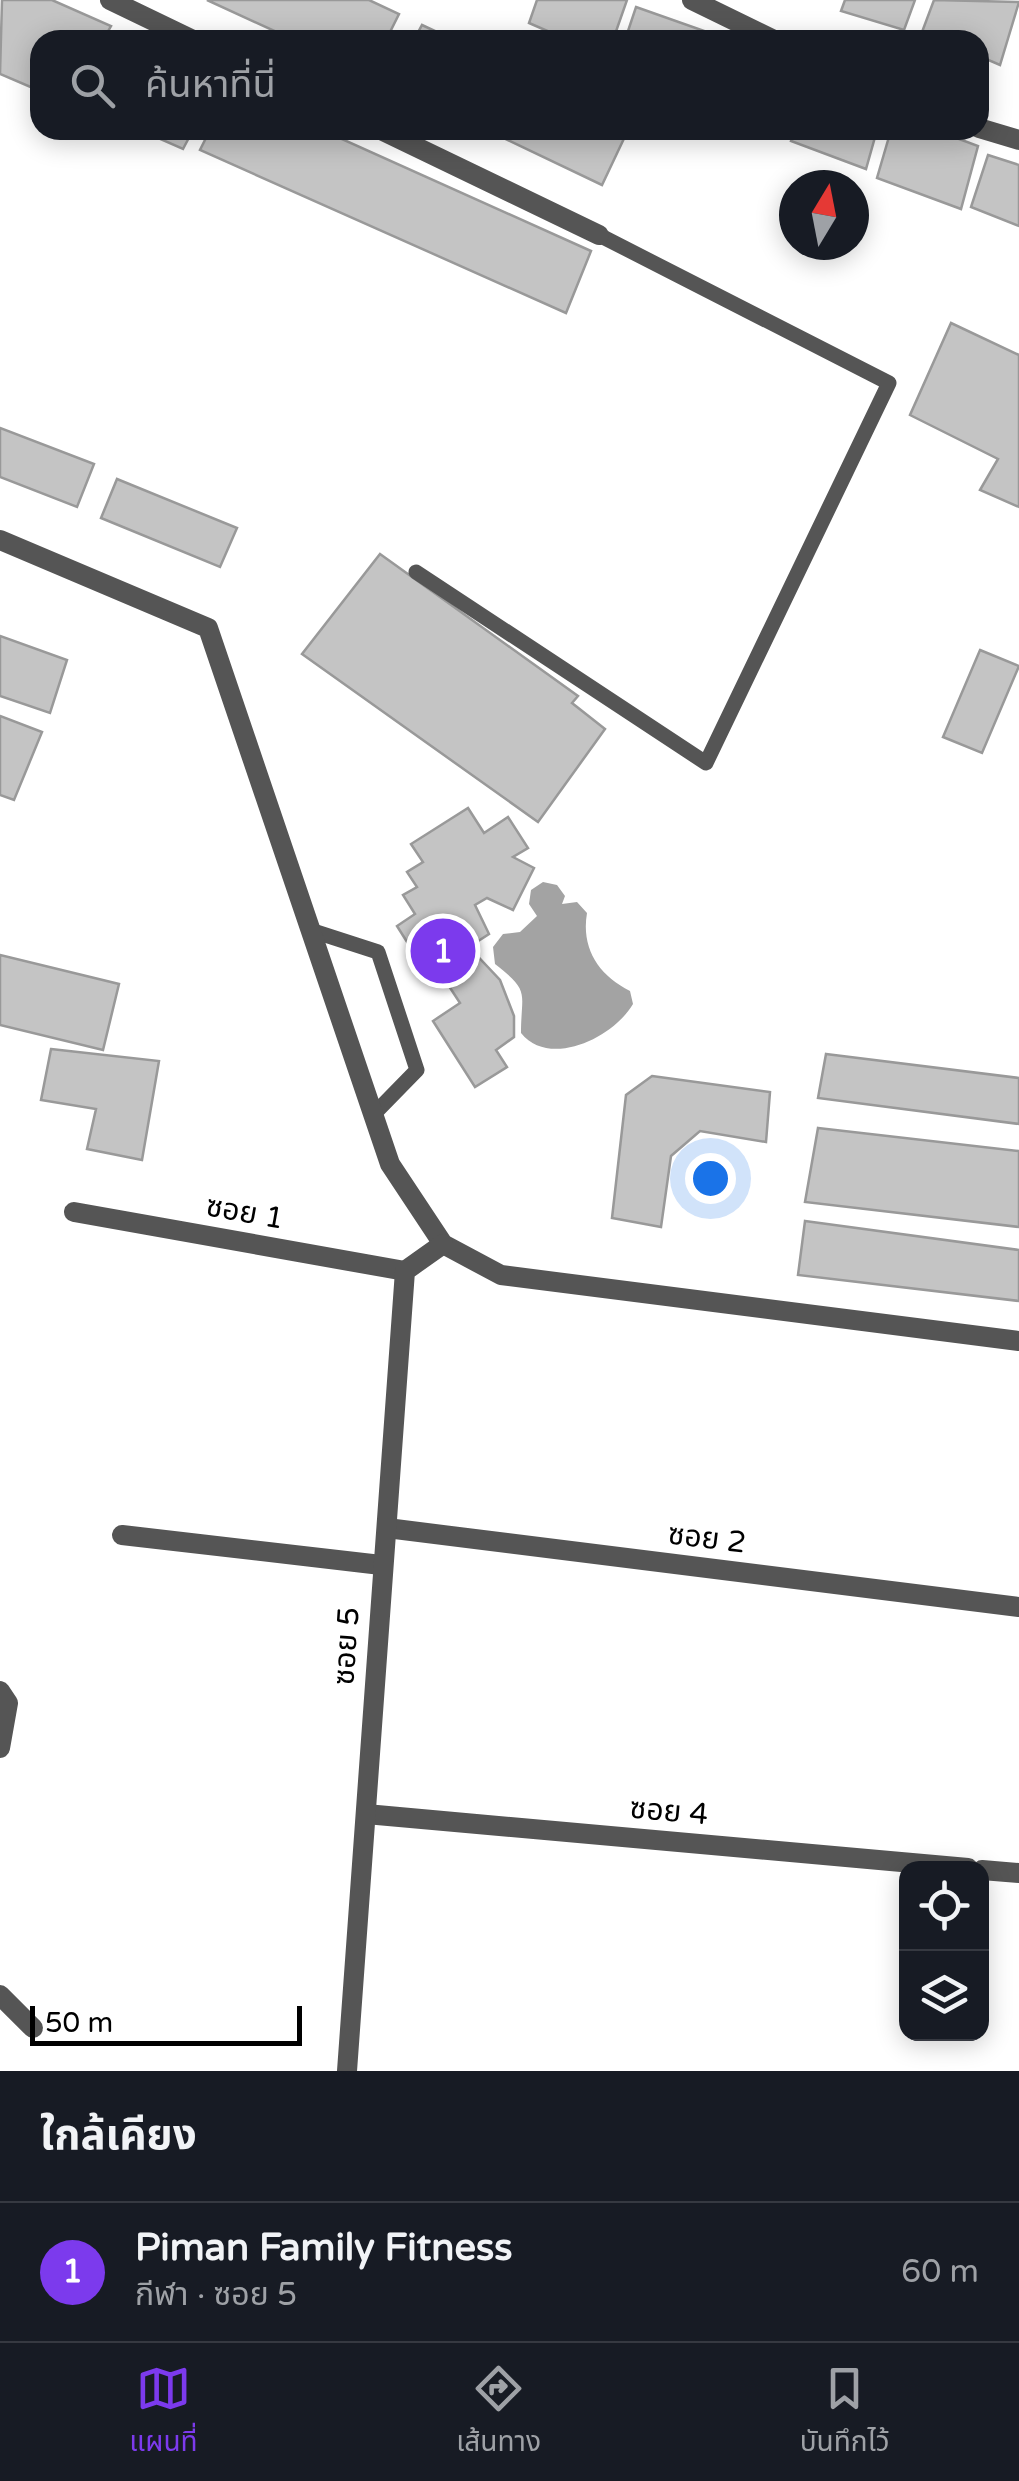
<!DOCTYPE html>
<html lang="th">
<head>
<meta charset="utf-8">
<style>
	:root { --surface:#171b24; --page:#20242c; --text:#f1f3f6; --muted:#9ea1a6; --line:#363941; --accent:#7c3aed }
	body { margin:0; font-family:"Varela Round","Noto Sans Thai",sans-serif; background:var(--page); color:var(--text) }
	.controls { position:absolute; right:30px; bottom:30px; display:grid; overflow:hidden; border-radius:20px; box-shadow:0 5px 25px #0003 }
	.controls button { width:90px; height:90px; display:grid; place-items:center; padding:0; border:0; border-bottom:2px solid var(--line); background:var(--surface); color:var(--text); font:50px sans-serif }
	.compass { position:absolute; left:779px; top:170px; width:90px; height:90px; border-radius:50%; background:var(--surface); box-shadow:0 5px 25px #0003; rotate:10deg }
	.scale { position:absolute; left:30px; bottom:25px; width:272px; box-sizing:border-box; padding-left:10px; border:5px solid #000; border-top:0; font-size:28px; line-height:35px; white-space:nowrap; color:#000; -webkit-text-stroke:8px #fff; paint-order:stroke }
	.you { position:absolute; left:710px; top:1178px; width:35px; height:35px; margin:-25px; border:8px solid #fff; border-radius:50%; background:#1a73e8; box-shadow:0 0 0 15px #1a73e833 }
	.badge { display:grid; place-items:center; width:65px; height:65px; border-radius:50%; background:var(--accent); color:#fff; font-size:32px; font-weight:700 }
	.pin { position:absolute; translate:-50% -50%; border:5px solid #fff; box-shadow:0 2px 10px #0006 }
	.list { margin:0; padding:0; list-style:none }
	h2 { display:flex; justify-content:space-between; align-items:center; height:130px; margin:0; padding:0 40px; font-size:42px }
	h2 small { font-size:32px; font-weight:400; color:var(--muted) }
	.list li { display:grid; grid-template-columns:65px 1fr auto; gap:30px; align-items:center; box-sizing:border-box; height:140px; padding:0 40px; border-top:2px solid var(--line) }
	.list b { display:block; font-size:38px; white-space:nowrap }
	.list p { margin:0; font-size:32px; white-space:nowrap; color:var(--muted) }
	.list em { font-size:32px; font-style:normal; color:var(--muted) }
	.icon { flex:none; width:55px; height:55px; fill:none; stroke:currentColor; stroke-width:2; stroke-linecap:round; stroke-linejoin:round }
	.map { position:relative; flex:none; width:1019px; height:2071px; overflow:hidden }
	.search { position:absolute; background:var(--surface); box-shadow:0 5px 25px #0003; left:30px; right:30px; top:30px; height:110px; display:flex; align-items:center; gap:25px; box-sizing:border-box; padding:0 35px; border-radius:30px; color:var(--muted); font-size:38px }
	.sheet { height:270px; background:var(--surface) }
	nav { display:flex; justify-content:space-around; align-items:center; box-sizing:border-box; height:140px; border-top:2px solid var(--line); background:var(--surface); font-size:28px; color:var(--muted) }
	nav a { display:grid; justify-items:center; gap:5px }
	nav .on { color:var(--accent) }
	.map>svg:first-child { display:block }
	.water { fill:#a3a3a3 }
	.building { fill:#c4c4c4; stroke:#999; stroke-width:2.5 }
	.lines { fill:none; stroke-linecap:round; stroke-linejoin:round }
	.service { stroke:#555; stroke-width:15 }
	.minor { stroke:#555; stroke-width:20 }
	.labels { text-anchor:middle; stroke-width:9; stroke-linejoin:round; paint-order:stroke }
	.street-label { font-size:30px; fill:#000; stroke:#fff }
</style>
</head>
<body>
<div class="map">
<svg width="1019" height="2071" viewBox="0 0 1019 2071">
	<rect width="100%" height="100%" fill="#fff"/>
	<path class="water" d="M 543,882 L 557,885 L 565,896 L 562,904 L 577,902 L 587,913 C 581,948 598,975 630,991 L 633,1004 C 614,1037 550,1069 521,1033 C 521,992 531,992 495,964 L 493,947 L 503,934 L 520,932 L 537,916 L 529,904 L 531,890 Z"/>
	<g class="building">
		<path d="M 2,0 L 52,0 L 111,26 L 103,40 L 40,40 L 40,91 L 0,74 Z"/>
		<path d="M 207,0 L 369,0 L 399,14 L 386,40 L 294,40 Z"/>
		<path d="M 537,0 L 627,0 L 613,40 L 568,40 L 529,23 Z"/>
		<path d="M 845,0 L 915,0 L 904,30 L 841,11 Z"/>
		<path d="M 934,0 L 1019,2 L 1000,65 L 979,56 L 979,40 L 940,40 L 922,32 Z"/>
		<path d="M 636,7 L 710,33 L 708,40 L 625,40 Z"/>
		<path d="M 422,25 L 454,40 L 414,40 Z"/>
		<path d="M 140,130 L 193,130 L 183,149 Z"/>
		<path d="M 210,130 L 322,130 L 591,251 L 566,313 L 200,150 Z"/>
		<path d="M 487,130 L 628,130 L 602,185 Z"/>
		<path d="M 795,130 L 877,130 L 866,169 L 791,141 Z"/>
		<path d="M 891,130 L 935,130 L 978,146 L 961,209 L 877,178 Z"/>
		<path d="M 988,155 L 1019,165 L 1019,226 L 971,207 Z"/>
		<path d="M 951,323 L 1019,355 L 1019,507 L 980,490 L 998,459 L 910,415 Z"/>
		<path d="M 0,428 L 94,464 L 77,507 L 0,477 Z"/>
		<path d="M 117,479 L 237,528 L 220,567 L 101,518 Z"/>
		<path d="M 380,554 L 578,696 L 572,703 L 605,729 L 538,822 L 302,654 Z"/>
		<path d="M 0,636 L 67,660 L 50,713 L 0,696 Z"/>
		<path d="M 980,650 L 1019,666 L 982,753 L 943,737 Z"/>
		<path d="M 0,716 L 42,732 L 14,800 L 0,795 Z"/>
		<path d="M 468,808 L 484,833 L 508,817 L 528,848 L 513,857 L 534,868 L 513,910 L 487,898 L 475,905 L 489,934 L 469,947 L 500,980 L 514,1016 L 514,1037 L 496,1050 L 507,1067 L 475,1087 L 433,1021 L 460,1003 L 428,954 L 419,961 L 397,926 L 415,914 L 403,895 L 417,887 L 407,872 L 423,862 L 411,844 Z"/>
		<path d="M 0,955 L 119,984 L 103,1050 L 0,1025 Z"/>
		<path d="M 51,1049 L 159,1061 L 142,1160 L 87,1149 L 96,1109 L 41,1100 Z"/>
		<path d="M 826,1054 L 1019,1078 L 1019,1124 L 818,1098 Z"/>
		<path d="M 652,1076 L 770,1092 L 766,1142 L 700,1131 L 671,1156 L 661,1227 L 612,1218 L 626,1095 Z"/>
		<path d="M 818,1128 L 1019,1151 L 1019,1227 L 805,1202 Z"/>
		<path d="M 805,1221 L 1019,1250 L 1019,1301 L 798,1275 Z"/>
	</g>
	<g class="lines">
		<g class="service">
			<path d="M 416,572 L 706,763 L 889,383 L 599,235"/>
			<path d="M 310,930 L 378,952 L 417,1070 L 373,1115"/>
		</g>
		<g class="minor">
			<path d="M 110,0 L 193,40"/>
			<path d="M 692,0 L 774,40"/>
			<path d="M 979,128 L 1019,140"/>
			<path d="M 381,130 L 599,235"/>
			<path d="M 0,540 L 208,628 L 390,1164 L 443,1244 L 501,1275 L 1019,1341"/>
			<path d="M 74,1212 L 405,1271"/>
			<path d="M 387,1528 L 1019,1607"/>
			<path d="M 122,1535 L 381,1565"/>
			<path d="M 0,1691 L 8,1703 L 0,1748"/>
			<path d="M 366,1814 L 968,1868"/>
			<path d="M 982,1870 L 1019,1873"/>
			<path d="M 0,1995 L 33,2028"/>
			<path d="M 347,2071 L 405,1271 L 443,1244"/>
		</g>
	</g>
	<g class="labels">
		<g class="street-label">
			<text transform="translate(245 1212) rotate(10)" y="10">ซอย 1</text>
			<text transform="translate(707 1538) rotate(7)" y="10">ซอย 2</text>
			<text transform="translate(346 1646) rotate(-86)" y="10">ซอย 5</text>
			<text transform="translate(669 1811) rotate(5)" y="10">ซอย 4</text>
		</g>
	</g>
</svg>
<div class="controls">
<button><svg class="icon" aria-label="locate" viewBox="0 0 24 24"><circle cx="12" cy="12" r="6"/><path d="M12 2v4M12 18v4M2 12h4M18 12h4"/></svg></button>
<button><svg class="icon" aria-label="layers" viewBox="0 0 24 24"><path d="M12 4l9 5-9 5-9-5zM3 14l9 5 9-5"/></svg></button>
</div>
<svg class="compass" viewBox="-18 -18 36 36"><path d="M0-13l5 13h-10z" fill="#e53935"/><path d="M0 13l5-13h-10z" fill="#9ea1a6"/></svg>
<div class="scale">50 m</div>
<div class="you"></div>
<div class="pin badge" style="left:443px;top:951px">1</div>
<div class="search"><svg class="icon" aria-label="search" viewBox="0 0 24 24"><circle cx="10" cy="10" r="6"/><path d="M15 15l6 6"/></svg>ค้นหาที่นี่</div>
</div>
<section class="sheet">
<h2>ใกล้เคียง<small></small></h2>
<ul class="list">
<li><span class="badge">1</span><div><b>Piman Family Fitness</b><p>กีฬา · ซอย 5</p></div><em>60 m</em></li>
</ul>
</section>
<nav>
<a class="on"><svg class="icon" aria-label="map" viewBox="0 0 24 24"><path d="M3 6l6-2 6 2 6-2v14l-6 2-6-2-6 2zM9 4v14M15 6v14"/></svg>แผนที่</a>
<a><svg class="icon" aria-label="directions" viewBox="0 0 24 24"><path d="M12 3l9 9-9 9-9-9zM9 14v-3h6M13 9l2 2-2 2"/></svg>เส้นทาง</a>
<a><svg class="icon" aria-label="saved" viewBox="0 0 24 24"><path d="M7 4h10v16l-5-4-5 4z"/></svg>บันทึกไว้</a>
</nav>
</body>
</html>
